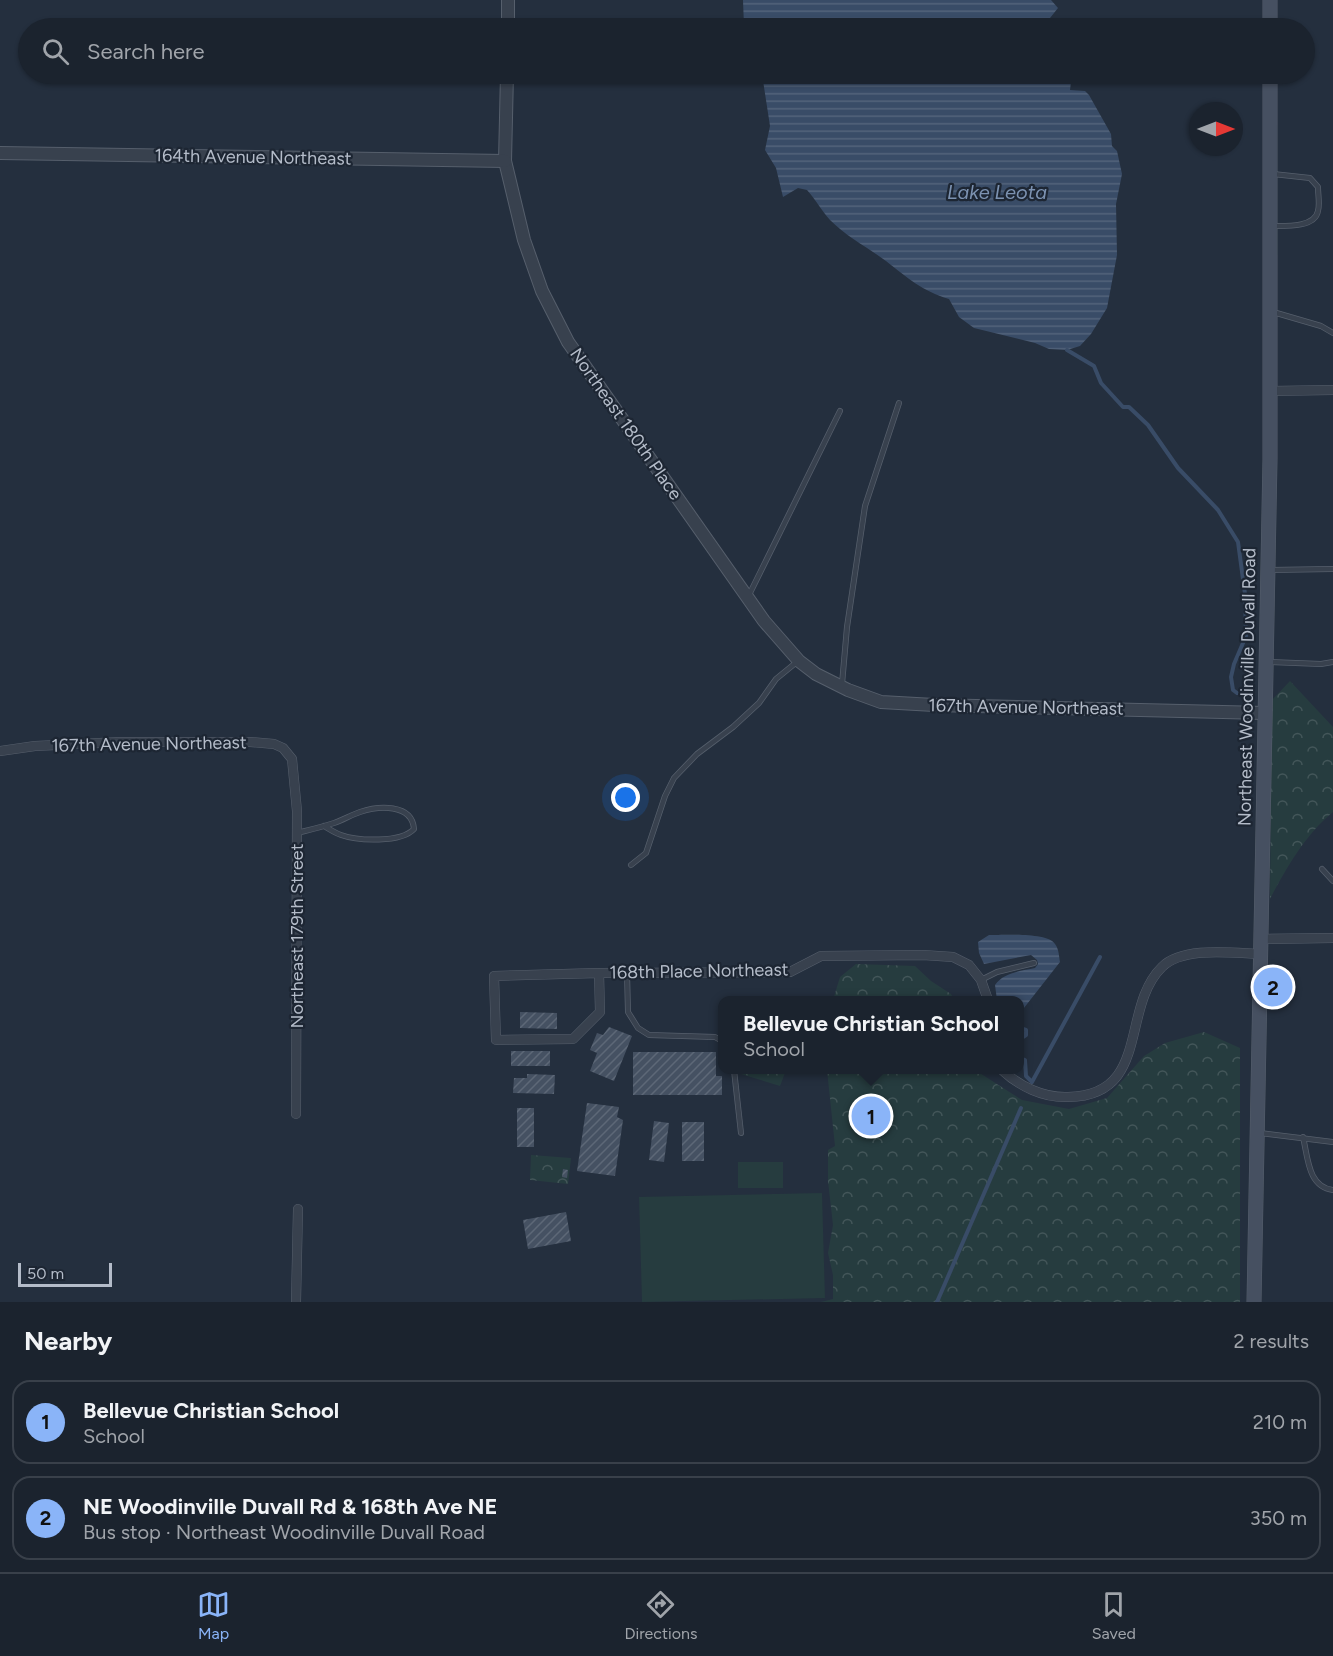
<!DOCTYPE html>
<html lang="en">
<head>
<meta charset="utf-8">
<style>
	:root { --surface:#1b232e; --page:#282f3a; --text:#f1f3f6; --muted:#a0a4aa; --line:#39404a; --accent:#8ab4f8 }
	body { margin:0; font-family:Figtree,sans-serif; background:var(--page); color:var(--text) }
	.compass { position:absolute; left:1189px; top:102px; width:54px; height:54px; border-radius:50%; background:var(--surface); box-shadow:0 2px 4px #0004; rotate:90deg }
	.scale { position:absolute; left:18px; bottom:15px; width:94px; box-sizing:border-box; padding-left:6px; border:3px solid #b4bcc9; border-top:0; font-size:16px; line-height:21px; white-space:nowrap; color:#b4bcc9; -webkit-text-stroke:4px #1d2633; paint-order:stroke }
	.you { position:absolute; left:626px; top:798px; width:21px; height:21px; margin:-15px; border:4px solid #fff; border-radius:50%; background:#1a73e8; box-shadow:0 0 0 9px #1a73e833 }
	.badge { display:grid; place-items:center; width:39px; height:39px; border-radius:50%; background:var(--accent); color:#111; font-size:20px; font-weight:700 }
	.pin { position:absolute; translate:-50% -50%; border:3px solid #fff; box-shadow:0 2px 6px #0006 }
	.popup { position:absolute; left:718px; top:996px; width:306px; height:78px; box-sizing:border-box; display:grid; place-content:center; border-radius:12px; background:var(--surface); filter:drop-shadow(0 2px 4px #0005); font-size:20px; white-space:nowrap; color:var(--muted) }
	.popup b { font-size:22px; color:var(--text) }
	.popup::after { content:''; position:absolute; left:50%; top:100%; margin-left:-12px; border:12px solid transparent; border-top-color:var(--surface) }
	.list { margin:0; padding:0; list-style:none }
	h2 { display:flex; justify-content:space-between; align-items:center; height:78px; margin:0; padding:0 24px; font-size:26px }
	h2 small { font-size:20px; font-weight:400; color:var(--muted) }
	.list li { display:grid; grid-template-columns:39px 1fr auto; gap:18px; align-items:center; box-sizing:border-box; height:84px; margin:0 12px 12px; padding:0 12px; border:2px solid var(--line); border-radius:18px }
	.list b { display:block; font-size:22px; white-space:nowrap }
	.list p { margin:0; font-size:20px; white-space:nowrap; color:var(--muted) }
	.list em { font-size:20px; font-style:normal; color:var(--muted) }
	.icon { flex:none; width:33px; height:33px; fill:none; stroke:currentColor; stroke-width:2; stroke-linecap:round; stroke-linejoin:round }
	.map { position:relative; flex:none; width:1333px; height:1302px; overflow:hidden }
	.search { position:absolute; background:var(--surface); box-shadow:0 2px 4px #0004; left:18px; right:18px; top:18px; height:66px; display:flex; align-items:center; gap:15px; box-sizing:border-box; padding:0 21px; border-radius:33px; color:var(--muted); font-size:22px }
	.sheet { height:270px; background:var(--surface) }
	nav { display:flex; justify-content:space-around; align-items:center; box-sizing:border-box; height:84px; border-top:2px solid var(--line); background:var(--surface); font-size:16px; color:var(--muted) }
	nav a { display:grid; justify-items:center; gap:3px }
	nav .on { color:var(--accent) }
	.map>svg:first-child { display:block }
	.forest { fill:url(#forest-crowns) }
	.garden { fill:#263c3f }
	.water { fill:url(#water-rules) }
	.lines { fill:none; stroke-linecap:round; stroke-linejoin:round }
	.stream { stroke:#394c67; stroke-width:4 }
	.building { fill:url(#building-hatch) }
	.service-casing { stroke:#565f6c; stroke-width:6 }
	.minor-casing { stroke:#565f6c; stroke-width:10 }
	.tertiary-casing { stroke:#565f6c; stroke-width:14 }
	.secondary-casing { stroke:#565f6c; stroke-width:15 }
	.service { stroke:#38414e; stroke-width:4.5 }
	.minor { stroke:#38414e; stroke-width:9 }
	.tertiary { stroke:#38414e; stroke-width:12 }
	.secondary { stroke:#465061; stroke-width:14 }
	.labels { text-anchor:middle; stroke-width:4.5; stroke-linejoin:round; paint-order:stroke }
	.street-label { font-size:18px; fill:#b4bcc9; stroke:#1d2633 }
	.water-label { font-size:20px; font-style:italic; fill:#7c92b1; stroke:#1d2633 }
</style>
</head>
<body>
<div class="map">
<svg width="1333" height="1302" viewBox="0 0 1333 1302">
	<defs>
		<pattern id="forest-crowns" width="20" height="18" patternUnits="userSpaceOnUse" patternTransform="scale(1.5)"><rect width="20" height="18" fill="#263c3f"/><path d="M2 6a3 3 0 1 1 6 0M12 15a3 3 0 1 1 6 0" fill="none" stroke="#435659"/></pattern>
		<pattern id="water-rules" width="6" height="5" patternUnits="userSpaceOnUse" patternTransform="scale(1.5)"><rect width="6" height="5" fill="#394c67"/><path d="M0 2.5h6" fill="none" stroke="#53647b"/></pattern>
		<pattern id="building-hatch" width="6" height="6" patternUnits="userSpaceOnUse" patternTransform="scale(1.5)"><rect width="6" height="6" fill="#455162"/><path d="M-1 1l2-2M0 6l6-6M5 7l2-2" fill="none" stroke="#5d6877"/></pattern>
	</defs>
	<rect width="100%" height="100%" fill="#242f3e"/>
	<g class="forest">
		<path d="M 1290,681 L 1333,727 L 1333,812 C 1305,835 1287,867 1270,899 L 1272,700 Z"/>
		<path d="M 856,964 L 915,966 L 931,981 L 951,994 L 954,1000 L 833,1000 L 840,977 Z"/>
		<path d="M 1204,1032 L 1240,1048 L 1240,1302 L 821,1302 L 833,1299 L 833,1275 L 828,1253 L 833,1225 L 828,1181 L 828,1150 L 835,1146 L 827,1070 L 975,1070 L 1022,1100 L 1069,1109 L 1107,1098 L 1144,1056 L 1165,1043 Z"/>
		<path d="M 741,1070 L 786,1070 L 780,1086 L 741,1074 Z"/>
		<path d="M 531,1155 L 571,1158 L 568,1184 L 530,1180 Z"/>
	</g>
	<g class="garden">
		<rect x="738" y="1162" width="45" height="26"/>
		<path d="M 822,1193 L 825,1298 L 642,1302 L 639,1197 Z"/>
	</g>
	<g class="water">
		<path d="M 743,0 L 1051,0 L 1058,8 L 1046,23 L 1048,28 L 746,28 L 744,26 Z"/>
		<path d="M 762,74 L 1072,74 L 1070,90 L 1085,91 L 1089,95 L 1111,134 L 1112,146 L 1117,151 L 1122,174 L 1116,204 L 1117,255 L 1107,308 L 1091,334 L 1080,346 L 1067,350 L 1049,349 L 1035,343 L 974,328 L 959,317 L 949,299 C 922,291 908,278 886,261 C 867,247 847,237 830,220 C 821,210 816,200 807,190 L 798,188 L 783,197 L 776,168 L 765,150 L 770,126 Z"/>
		<path d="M 989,935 C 1003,935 1048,932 1055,944 C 1059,949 1059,957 1060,962 L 1020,1013 L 1020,1000 L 997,1000 L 995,985 C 1004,972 1021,971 1035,968 L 1038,964 L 1037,960 L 1031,955 L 984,964 L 979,953 L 978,942 Z"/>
	</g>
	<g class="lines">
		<g class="stream">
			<path d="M 1067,350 L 1094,366 L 1101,383 L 1123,407 L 1129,407 L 1148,425 L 1178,468 L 1218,510 L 1238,542 L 1245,594 L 1246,636 L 1234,664 L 1231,677 L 1233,690 L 1237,693"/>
			<path d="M 1020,1028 L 1026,1030 L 1026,1035 L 1020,1039"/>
			<path d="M 1020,1058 L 1025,1060 L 1026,1076 L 1032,1082 L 1100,957"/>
			<path d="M 937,1302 L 1021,1108"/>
		</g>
	</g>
	<g class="building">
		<path d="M 520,1012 L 557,1013 L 557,1029 L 520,1028 Z"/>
		<path d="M 609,1027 L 632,1036 L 614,1081 L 590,1071 L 597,1053 L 590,1050 L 597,1033 L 603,1035 Z"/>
		<rect x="511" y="1051" width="39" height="15"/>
		<path d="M 633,1052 L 716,1052 L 716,1076 L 722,1076 L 722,1095 L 633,1095 Z"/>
		<path d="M 527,1074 L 555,1075 L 554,1094 L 513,1093 L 514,1078 L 527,1078 Z"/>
		<path d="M 587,1103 L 619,1107 L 617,1117 L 623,1120 L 615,1176 L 577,1171 Z"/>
		<rect x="517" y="1108" width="17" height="39"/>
		<path d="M 654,1121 L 669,1123 L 664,1162 L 649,1160 Z"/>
		<rect x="682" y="1122" width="22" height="39"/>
		<path d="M 563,1169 L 568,1170 L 567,1178 L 562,1177 Z"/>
		<path d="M 566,1212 L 571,1241 L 528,1249 L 523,1220 Z"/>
	</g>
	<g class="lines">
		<g class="service-casing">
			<g id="service">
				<path d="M 1271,226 C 1284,226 1315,228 1318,211 C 1320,204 1318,195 1318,187 L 1310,178 L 1273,174"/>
				<path d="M 1273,312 L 1321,326 L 1333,333"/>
				<path d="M 1270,570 L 1333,569"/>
				<path d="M 749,595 L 840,411"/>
				<path d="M 1267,662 L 1321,664 L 1333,662"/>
				<path d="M 842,684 L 847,627 L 865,506 L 899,403"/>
				<path d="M 297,833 C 309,830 322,827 334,823 C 343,820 351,815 360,812 C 378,806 412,803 414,829 C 401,843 358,841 341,835 C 335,833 329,829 324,826"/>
				<path d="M 631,865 L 646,853 L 665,796 L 674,778 L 697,754 L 733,727 L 759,703 L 776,679 L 798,661"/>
				<path d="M 1322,869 L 1333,881"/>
				<path d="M 627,973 L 628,1012 L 638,1028 L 649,1035 L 715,1037 L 722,1041"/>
				<path d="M 981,980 L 997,972 L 1034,963"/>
				<path d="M 734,1070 L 741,1133"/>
				<path d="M 1260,1133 L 1333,1142"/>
				<path d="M 1303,1137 C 1308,1158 1308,1187 1333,1190"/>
			</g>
		</g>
		<g class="minor-casing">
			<g id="minor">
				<path d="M 1270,391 L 1333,390"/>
				<path d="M 0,751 L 35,746 L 121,742 L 250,742 L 274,744 L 283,748 L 292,759 L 297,811 L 296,1114"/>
				<path d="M 1261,939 L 1333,938"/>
				<path d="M 599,973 L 600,1012 L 573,1039 L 496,1040 L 494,976 L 599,973 L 790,972 L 821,956 L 923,955 L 953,957 L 969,965 L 981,980 L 988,1000"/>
				<path d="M 1002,1070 C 1019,1086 1043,1098 1068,1097 C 1151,1096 1120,1008 1162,967 C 1183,946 1233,953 1260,954"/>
				<path d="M 296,1302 L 298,1209"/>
			</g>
		</g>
		<g class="tertiary-casing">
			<g id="tertiary">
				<path d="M 508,28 L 508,0"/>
				<path d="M 507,74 L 505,161 L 524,240 L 542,291 L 568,342 L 764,621 L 799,661 L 816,674 L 848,690 L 881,702 L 934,705 L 1264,713"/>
				<path d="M 0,153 L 505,161"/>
			</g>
		</g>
		<g class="secondary-casing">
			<g id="secondary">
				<path d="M 1270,0 L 1270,28"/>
				<path d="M 1254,1302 L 1270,459 L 1270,74"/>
			</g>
		</g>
		<use href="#service" class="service"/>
		<use href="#minor" class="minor"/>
		<use href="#tertiary" class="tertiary"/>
		<use href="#secondary" class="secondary"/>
	</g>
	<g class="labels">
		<g class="street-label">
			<text transform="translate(253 157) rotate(1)" y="6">164th Avenue Northeast</text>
			<text transform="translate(626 424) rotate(55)" y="6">Northeast 180th Place</text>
			<text transform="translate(1247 687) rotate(-89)" y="6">Northeast Woodinville Duvall Road</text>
			<text transform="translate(1026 707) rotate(1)" y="6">167th Avenue Northeast</text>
			<text transform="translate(149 744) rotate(-1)" y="6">167th Avenue Northeast</text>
			<text transform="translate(297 936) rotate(-90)" y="6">Northeast 179th Street</text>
			<text transform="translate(699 971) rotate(-1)" y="6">168th Place Northeast</text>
		</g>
		<g class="water-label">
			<text x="997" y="199">Lake Leota</text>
		</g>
	</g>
</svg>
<svg class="compass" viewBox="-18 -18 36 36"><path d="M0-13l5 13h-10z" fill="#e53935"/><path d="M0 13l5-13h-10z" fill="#a0a4aa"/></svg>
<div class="scale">50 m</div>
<div class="you"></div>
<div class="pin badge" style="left:871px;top:1116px">1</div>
<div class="popup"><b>Bellevue Christian School</b>School</div>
<div class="pin badge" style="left:1273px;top:987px">2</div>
<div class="search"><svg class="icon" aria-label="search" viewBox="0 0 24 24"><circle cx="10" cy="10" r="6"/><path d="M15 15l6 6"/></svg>Search here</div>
</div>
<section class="sheet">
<h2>Nearby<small>2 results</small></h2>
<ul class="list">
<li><span class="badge">1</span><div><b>Bellevue Christian School</b><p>School</p></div><em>210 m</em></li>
<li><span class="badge">2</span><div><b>NE Woodinville Duvall Rd &amp; 168th Ave NE</b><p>Bus stop · Northeast Woodinville Duvall Road</p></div><em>350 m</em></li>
</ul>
</section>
<nav>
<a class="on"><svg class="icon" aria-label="map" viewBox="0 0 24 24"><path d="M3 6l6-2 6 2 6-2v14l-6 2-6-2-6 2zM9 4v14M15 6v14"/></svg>Map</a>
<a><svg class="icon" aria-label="directions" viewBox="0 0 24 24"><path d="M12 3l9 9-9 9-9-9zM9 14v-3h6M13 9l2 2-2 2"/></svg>Directions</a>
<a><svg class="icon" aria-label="saved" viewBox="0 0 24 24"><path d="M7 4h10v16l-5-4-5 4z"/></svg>Saved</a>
</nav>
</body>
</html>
